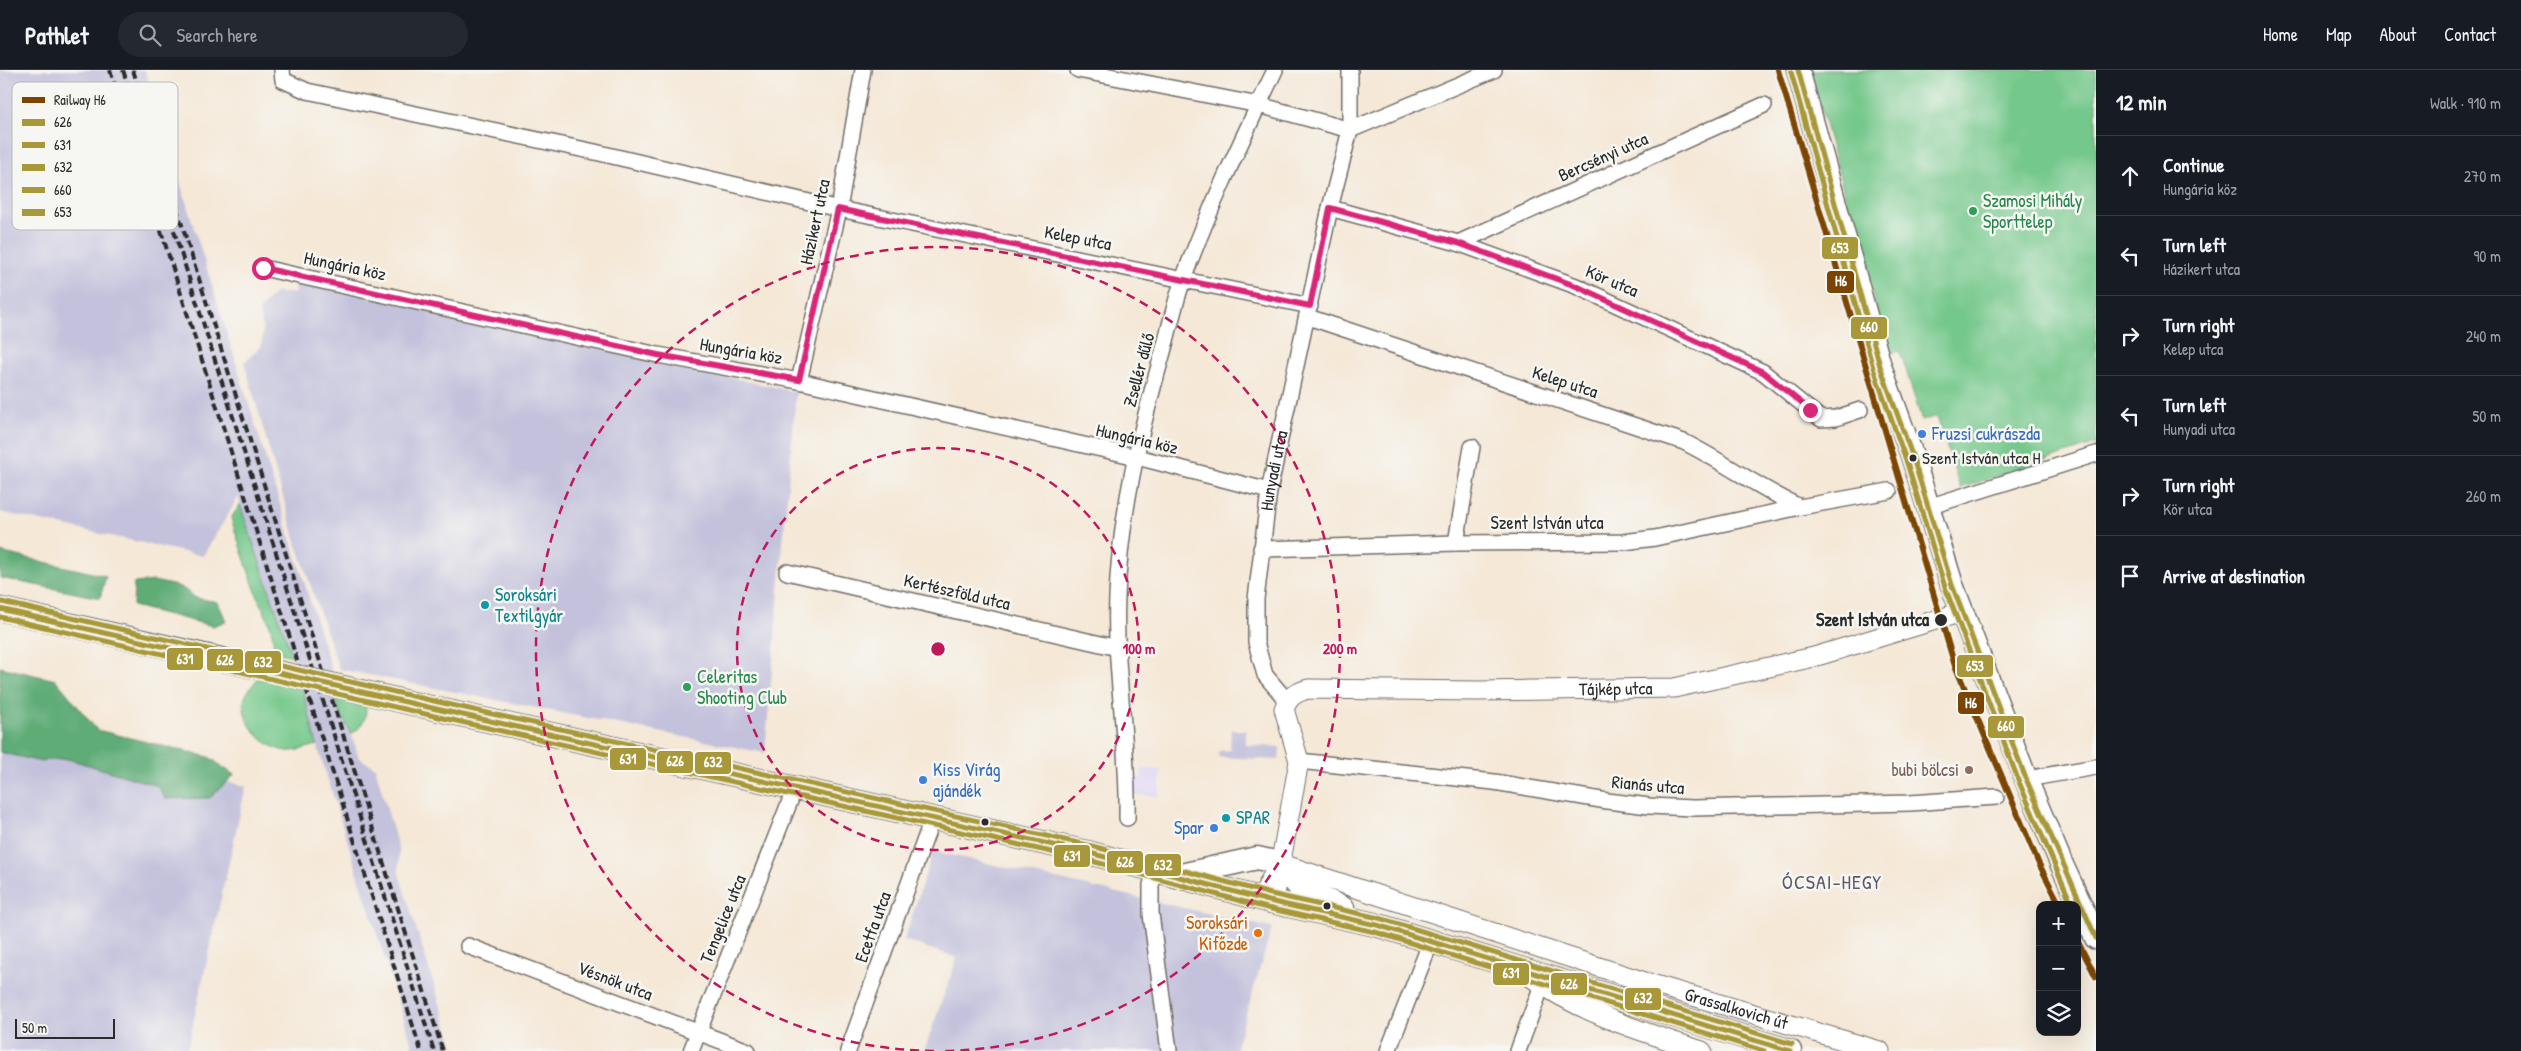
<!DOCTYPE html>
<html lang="en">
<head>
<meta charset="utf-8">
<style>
	:root { --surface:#171b24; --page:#242831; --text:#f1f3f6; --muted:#9ea1a6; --line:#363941 }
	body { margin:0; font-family:"Patrick Hand",sans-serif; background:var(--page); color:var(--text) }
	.controls { position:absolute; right:15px; bottom:15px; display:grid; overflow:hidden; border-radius:10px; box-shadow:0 5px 20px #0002 }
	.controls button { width:45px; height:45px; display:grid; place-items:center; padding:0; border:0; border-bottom:1px solid var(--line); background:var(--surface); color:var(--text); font:25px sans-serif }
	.scale { position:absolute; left:15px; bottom:12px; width:100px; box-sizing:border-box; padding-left:5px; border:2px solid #2b2b2b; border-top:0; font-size:14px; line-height:18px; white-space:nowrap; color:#2b2b2b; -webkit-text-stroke:4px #f6f6f2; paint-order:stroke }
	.stop { position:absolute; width:15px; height:15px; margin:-11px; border:4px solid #db2777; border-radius:50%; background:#fff }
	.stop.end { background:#db2777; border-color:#fff; box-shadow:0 1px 5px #0008 }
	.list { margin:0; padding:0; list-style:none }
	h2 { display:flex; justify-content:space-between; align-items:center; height:65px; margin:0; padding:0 20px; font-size:21px }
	h2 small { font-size:16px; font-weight:400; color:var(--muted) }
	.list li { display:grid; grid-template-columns:32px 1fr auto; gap:15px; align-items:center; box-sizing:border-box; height:80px; padding:0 20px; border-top:1px solid var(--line) }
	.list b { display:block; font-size:19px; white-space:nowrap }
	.list p { margin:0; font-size:16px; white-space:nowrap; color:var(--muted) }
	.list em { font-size:16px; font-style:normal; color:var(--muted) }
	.icon { flex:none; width:28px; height:28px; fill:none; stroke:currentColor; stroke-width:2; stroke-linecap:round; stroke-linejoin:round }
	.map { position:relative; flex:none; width:2096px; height:981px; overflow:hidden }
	header { display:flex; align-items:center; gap:30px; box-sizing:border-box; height:70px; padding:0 25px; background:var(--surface); border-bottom:1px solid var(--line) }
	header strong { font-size:24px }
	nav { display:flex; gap:28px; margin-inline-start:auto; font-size:18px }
	.search { width:350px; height:45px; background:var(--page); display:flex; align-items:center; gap:12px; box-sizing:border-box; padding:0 18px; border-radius:28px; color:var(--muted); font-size:19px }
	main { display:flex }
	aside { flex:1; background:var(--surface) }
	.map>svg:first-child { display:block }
	.built { fill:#ded5f5 }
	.industrial { fill:#c3c1db }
	.green { fill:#74c88b; stroke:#507a5b }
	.forest { fill:#5fac77; stroke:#456c51 }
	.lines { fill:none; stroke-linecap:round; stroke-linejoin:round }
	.minor-casing { stroke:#726d67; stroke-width:18 }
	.tertiary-casing { stroke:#726d67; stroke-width:21 }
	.primary-casing { stroke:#726d67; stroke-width:25 }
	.minor { stroke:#fff; stroke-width:15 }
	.tertiary { stroke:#fff; stroke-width:19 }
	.primary { stroke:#fff; stroke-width:22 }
	.rail { stroke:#2b2b2b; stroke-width:4; stroke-dasharray:8 4; stroke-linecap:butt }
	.primary-bridge-casing { stroke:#726d67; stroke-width:25; stroke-linecap:butt }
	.primary-bridge { stroke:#fff; stroke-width:22 }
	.bus-1-casing { stroke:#f6f6f2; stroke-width:9 }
	.bus-2-casing { stroke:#f6f6f2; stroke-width:9 }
	.bus-3-casing { stroke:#f6f6f2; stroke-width:9 }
	.bus-4-casing { stroke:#f6f6f2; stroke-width:9 }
	.bus-5-casing { stroke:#f6f6f2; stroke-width:9 }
	.bus-1 { stroke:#a89839; stroke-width:5 }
	.bus-2 { stroke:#a89839; stroke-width:5 }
	.bus-3 { stroke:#a89839; stroke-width:5 }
	.bus-4 { stroke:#a89839; stroke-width:5 }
	.bus-5 { stroke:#a89839; stroke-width:5 }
	.rail-1-casing { stroke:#f6f6f2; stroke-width:10 }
	.rail-1 { stroke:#7b4400; stroke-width:6 }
	.route { stroke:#db2777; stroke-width:6 }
	.ring { fill:none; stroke:#c2185b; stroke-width:2.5; stroke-dasharray:9 6 }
	.leisure-dot { fill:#2e9e5b; stroke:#f6f6f2; stroke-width:2 }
	.shop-dot { fill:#3f7fe0; stroke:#f6f6f2; stroke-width:2 }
	.bus-dot { fill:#2b2b2b; stroke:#f6f6f2; stroke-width:2 }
	.culture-dot { fill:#0f9aa8; stroke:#f6f6f2; stroke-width:2 }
	.education-dot { fill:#8d6e63; stroke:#f6f6f2; stroke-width:2 }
	.food-dot { fill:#e8710a; stroke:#f6f6f2; stroke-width:2 }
	.labels { text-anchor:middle; stroke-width:5; stroke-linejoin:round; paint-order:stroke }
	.bus-label { font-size:17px; fill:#2b2b2b; stroke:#f6f6f2; text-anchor:start }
	.street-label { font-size:18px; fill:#2b2b2b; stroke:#f6f6f2 }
	.leisure-label { font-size:18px; fill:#27864d; stroke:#f6f6f2; text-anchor:start }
	.shop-label { font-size:18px; fill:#366cbe; stroke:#f6f6f2; text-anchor:start }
	.culture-label { font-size:18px; fill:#0d838f; stroke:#f6f6f2; text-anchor:start }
	.stop-label { font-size:18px; font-weight:bold; fill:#2b2b2b; stroke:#f6f6f2; text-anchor:end }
	.education-label { font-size:18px; fill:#785e54; stroke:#f6f6f2; text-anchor:end }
	.food-label { font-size:18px; fill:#c56008; stroke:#f6f6f2; text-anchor:end }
	.quarter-label { font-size:20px; letter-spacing:1px; fill:#615866; stroke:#f6f6f2 }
	.key { fill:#f6f6f2; stroke:#b9b9b6; stroke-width:1 }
	.key-label { font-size:14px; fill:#2b2b2b }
	.centre { fill:#c2185b; stroke:#f6f6f2; stroke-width:2.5 }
	.ring-label { font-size:15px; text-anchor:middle; font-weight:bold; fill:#c2185b; stroke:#f6f6f2; stroke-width:5; stroke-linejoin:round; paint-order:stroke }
	.line-badge { stroke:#f6f6f2; stroke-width:2 }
	.badge-label { font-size:14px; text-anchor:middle; font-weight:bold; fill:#fff }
</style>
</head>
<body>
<header>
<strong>Pathlet</strong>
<div class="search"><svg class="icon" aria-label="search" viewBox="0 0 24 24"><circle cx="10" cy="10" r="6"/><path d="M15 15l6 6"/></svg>Search here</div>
<nav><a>Home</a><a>Map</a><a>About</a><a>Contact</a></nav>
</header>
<main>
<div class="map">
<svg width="2096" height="981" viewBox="0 0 2096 981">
	<rect width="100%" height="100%" fill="#f6f6f2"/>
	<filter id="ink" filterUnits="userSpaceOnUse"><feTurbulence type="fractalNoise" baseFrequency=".02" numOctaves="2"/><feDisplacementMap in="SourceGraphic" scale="10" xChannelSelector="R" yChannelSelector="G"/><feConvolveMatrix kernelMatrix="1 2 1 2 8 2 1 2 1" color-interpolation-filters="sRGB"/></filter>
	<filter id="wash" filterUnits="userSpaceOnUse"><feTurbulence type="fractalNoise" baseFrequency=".0096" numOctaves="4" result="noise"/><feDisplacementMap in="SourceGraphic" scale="20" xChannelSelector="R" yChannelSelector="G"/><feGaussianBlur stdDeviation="1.12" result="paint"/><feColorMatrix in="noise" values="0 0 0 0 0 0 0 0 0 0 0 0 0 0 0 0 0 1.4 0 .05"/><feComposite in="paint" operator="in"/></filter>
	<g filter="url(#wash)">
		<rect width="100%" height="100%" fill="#f5e8d7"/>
		<path class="built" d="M 1142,698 L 1161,700 L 1159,726 L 1134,725 L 1134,709 L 1141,708 Z"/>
		<g class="industrial">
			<path d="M 0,0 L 145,0 L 359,688 L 375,697 L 399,781 L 399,804 L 455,981 L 414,981 L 317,675 L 292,586 L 240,435 L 239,426 L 203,486 L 0,442 Z"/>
			<path d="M 296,211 L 796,322 L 765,683 L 339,599 L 296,472 L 244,292 L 261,277 L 263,261 L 259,241 L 274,223 L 295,223 Z"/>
			<path d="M 0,660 L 246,716 L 187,981 L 0,981 Z"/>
			<path d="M 1231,660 L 1246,660 L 1246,675 L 1280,677 L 1279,690 L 1218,687 L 1219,681 L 1230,680 Z"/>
			<path d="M 933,781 L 1272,858 L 1235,981 L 924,981 L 957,888 L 904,870 Z"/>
		</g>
		<g class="green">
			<path d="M 1810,0 L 2096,0 L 2096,374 L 1960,418 L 1937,346 L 1922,351 L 1900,281 L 1889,284 Z"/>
			<path d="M 240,435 L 292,586 L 273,581 C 276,560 263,542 256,522 C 247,498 239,473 231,448 Z"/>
			<path d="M 258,608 L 302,618 L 317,675 C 308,677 296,682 286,681 C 265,678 241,654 244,631 C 245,623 254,614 258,608 Z"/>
			<path d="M 334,624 L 365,631 C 368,646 364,656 351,664 L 339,641 Z"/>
		</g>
		<g class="forest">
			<path d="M 0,482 L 106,506 L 100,528 L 0,508 Z"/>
			<path d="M 154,511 L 181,517 L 196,528 L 218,532 L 226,551 L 213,556 L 133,536 L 134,513 Z"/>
			<path d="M 0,597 L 56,610 L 97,660 L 209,687 L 234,705 L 210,728 L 165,729 L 158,716 L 68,689 L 37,691 L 0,682 Z"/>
		</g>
	</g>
	<g filter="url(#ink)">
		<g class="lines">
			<g class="minor-casing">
				<g id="minor">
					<path d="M 282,0 L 283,10 L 307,21 L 595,82 L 839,139 L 1310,236"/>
					<path d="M 1078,0 L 1259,35 L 1350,60 L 1494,0"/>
					<path d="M 1330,138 L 1458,173 L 1576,216 L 1763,302 L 1821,349 L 1836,348 L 1860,340"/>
					<path d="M 1458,173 L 1764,35"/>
					<path d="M 263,198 L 658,285 L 799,311 L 1137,387 L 1269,421"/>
					<path d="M 1308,247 L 1684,372 C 1724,392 1759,418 1800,437"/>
					<path d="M 799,311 L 839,139 L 863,0"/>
					<path d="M 1928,437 L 2096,384"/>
					<path d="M 1456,473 L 1472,377"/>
					<path d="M 1261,479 L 1456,473 L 1623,472 L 1655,468 L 1800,437 L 1889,421"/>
					<path d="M 787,502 L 1118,578"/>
					<path id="s1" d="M 1287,631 L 1265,605 L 1256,572 L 1256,529 L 1269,421 L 1330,138 L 1350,60 L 1350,0"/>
					<path d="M 1299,691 L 1494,712 L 1607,731 L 1649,736 L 1693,738 L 1910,733 L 1996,727"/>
					<path d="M 2026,709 L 2096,697"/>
					<path d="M 1127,748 C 1129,674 1114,601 1117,527 C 1120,444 1140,361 1163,282 C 1170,257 1175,231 1184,207 C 1210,136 1243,68 1275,0"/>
					<path d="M 1156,799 L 1151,815 L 1151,844 L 1169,981"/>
					<path d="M 468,876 L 748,981"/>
					<path d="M 691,981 L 790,731"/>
					<path d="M 848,981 L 933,747"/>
					<path d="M 1388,981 L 1431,871"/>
					<path d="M 1518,981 L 1542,915"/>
				</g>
			</g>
			<g class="tertiary-casing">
				<g id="tertiary">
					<path id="s2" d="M 1279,793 L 1265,821 L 1269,831 L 1275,824 L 1299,691 L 1284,639 C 1289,626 1295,623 1308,619 L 1477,621 L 1674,618 L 1814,587 L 1962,542"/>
					<path id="s3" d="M 1279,793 L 1645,912 L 1880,981"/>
					<path d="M 1528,905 C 1579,943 1643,962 1702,981"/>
				</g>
			</g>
			<g class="primary-casing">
				<g id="primary">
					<path d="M 1798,0 L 1880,296 L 1913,388 L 1952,515 L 2026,709 L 2062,795 L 2096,868"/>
					<path d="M 0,539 L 194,583"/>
					<path d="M 454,643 L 1090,783 L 1269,831 L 1377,855 L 1790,981"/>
					<path d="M 1181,805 L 1257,788 L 1279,793 L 1299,817 L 1343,838"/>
				</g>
			</g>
			<use href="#minor" class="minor"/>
			<use href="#tertiary" class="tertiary"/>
			<use href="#primary" class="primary"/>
			<g class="rail">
				<path d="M 110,0 L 421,981"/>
				<path d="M 123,0 L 434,981"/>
				<path d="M 133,0 L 443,981"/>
			</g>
			<g class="primary-bridge-casing">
				<path id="primary-bridge" d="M 194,583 L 454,643"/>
			</g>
			<use href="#primary-bridge" class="primary-bridge"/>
			<g class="bus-1-casing">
				<path id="bus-1" d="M 0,539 L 454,643 L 1090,783 L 1269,831 L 1377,855 L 1790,981"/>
			</g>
			<g class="bus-2-casing">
				<path id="bus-2" d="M 0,547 L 452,650 L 1088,790 L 1267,838 L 1375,862 L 1764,981"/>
			</g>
			<g class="bus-3-casing">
				<path id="bus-3" d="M 2,532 L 456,636 L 1092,776 L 1271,824 L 1379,848 L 1792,974"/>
			</g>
			<g class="bus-4-casing">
				<path id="bus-4" d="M 1798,0 L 1880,296 L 1913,388 L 1952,515 L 2026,709 L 2096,868"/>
			</g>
			<g class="bus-5-casing">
				<path id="bus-5" d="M 1791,2 L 1873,298 L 1906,390 L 1945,517 L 2019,712 L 2072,835"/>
			</g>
			<use href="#bus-1" class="bus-1"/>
			<use href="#bus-2" class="bus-2"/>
			<use href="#bus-3" class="bus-3"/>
			<use href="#bus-4" class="bus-4"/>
			<use href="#bus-5" class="bus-5"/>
			<g class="rail-1-casing">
				<g id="rail-1">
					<path d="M 1778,0 L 1954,593 L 2038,792 L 2060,835"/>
					<path d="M 2077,870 L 2096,907"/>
				</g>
			</g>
			<use href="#rail-1" class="rail-1"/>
		</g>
	</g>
	<g class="lines" filter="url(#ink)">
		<path class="route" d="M 263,198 L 658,285 L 799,310 L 838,139 L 1310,236 L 1330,138 L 1458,173 L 1576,216 L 1763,302 L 1810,340"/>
	</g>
	<g class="ring">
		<circle cx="938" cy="579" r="201"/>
		<path d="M934 981A402 402 0 1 1 942 981"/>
	</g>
	<g class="leisure-dot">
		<circle cx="1973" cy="141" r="5"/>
		<circle cx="687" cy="617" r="5"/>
	</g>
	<g class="shop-dot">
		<circle cx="1922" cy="364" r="5"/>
		<circle cx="923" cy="710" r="5"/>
		<circle cx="1214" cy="758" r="5"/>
	</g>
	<g class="bus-dot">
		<circle cx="1913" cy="388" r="4.5"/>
		<circle cx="1941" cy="550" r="7"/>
		<circle cx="985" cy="752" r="4.5"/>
		<circle cx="1327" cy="836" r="4.5"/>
	</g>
	<g class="culture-dot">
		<circle cx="485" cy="535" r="5"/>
		<circle cx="1226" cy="748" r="5"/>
	</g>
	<circle class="education-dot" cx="1969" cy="700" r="5"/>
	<circle class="food-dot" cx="1258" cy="863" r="5"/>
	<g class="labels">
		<g class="bus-label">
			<text x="1922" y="394">Szent István utca H</text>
		</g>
		<g class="street-label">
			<text transform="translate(1603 87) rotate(-24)" y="6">Bercsényi utca</text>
			<text transform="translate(815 152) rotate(-78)" y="6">Házikert utca</text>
			<text transform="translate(1078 168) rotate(11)" y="6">Kelep utca</text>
			<text transform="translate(345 196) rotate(12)" y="6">Hungária köz</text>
			<text transform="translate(1612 211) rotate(23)" y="6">Kör utca</text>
			<text transform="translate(741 281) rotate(10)" y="6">Hungária köz</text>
			<text transform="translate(1139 300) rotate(-75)" y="6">Zsellér dűlő</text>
			<text transform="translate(1565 312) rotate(18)" y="6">Kelep utca</text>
			<text transform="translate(1137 369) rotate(13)" y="6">Hungária köz</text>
			<text dy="6" stroke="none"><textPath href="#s1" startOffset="241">Hunyadi utca</textPath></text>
			<text x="1547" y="459">Szent István utca</text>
			<text transform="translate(957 522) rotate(13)" y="6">Kertészföld utca</text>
			<text dy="6" stroke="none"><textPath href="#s2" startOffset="581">Tájkép utca</textPath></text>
			<text transform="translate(1648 715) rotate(5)" y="6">Rianás utca</text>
			<text transform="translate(723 849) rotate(-68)" y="6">Tengelice utca</text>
			<text transform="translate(873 857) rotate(-70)" y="6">Ecetfa utca</text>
			<text transform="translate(615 911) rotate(21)" y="6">Vésnök utca</text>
			<text dy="6" stroke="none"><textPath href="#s3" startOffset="480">Grassalkovich út</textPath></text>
		</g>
		<g class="leisure-label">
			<text x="1983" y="137">Szamosi Mihály<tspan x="1983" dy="21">Sporttelep</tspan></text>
			<text x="697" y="613">Celeritas<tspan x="697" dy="21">Shooting Club</tspan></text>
		</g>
		<g class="shop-label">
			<text x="1932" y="370">Fruzsi cukrászda</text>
			<text x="933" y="706">Kiss Virág<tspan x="933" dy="21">ajándék</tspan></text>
			<text x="1204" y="764" text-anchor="end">Spar</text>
		</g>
		<g class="culture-label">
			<text x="495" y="531">Soroksári<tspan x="495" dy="21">Textilgyár</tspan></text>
			<text x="1236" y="754">SPAR</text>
		</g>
		<g class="stop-label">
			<text x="1929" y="556">Szent István utca</text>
		</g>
		<g class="education-label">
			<text x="1959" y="706">bubi bölcsi</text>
		</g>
		<g class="food-label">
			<text x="1248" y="859">Soroksári<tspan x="1248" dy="21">Kifőzde</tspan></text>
		</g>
		<g class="quarter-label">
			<text x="1832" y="819">ÓCSAI-HEGY</text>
		</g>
	</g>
	<rect x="12" y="12" width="166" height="148" rx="8" class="key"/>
	<rect x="22" y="27" width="23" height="6" fill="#7b4400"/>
	<rect x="22" y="49" width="23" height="7" fill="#a89839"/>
	<rect x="22" y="72" width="23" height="6" fill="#a89839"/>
	<rect x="22" y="94" width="23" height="7" fill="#a89839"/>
	<rect x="22" y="117" width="23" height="6" fill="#a89839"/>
	<rect x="22" y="139" width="23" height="7" fill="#a89839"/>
	<g class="key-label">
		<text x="54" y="35">Railway H6</text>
		<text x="54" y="57">626</text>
		<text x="54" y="80">631</text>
		<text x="54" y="102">632</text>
		<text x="54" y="125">660</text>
		<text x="54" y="147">653</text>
	</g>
	<circle cx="938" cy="579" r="8" class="centre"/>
	<g class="ring-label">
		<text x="1139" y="584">100 m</text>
		<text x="1340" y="584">200 m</text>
	</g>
	<g class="line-badge">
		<rect x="1821" y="166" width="38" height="24" rx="5" fill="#a89839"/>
		<rect x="1826" y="200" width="29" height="24" rx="5" fill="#7b4400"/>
		<rect x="1850" y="246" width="38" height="24" rx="5" fill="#a89839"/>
		<rect x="166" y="577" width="38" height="24" rx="5" fill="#a89839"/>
		<rect x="206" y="578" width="38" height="24" rx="5" fill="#a89839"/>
		<rect x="244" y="580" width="38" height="24" rx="5" fill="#a89839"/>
		<rect x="1956" y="584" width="38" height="24" rx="5" fill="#a89839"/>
		<rect x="1957" y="621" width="28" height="24" rx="5" fill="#7b4400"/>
		<rect x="1987" y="645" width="38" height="24" rx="5" fill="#a89839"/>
		<rect x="609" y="677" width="38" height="24" rx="5" fill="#a89839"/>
		<rect x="656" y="680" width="38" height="24" rx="5" fill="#a89839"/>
		<rect x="694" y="681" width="38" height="24" rx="5" fill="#a89839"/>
		<rect x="1053" y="774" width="38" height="24" rx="5" fill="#a89839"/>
		<rect x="1106" y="780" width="38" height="24" rx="5" fill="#a89839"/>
		<rect x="1144" y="783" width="38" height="24" rx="5" fill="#a89839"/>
		<rect x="1492" y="892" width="38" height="24" rx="5" fill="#a89839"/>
		<rect x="1550" y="902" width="38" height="24" rx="5" fill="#a89839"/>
		<rect x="1624" y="917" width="38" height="24" rx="5" fill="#a89839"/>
	</g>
	<g class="badge-label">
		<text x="1840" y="183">653</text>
		<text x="1841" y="216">H6</text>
		<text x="1869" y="262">660</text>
		<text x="185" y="594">631</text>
		<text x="225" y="595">626</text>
		<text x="263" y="597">632</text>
		<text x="1975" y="601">653</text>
		<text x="1971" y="638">H6</text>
		<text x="2006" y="661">660</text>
		<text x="628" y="694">631</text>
		<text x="675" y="696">626</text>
		<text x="713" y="697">632</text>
		<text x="1072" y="791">631</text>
		<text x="1125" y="797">626</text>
		<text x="1163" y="800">632</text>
		<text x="1511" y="908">631</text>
		<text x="1569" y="919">626</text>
		<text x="1643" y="933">632</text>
	</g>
</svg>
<div class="controls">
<button>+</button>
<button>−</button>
<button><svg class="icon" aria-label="layers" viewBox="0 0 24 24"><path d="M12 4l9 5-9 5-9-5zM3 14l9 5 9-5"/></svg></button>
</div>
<div class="scale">50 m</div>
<div class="stop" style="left:263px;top:198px"></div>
<div class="stop end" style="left:1810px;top:340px"></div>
</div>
<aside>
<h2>12 min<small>Walk · 910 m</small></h2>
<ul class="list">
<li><svg class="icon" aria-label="ahead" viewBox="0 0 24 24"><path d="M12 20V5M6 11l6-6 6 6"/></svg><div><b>Continue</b><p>Hungária köz</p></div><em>270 m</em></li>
<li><svg class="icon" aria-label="left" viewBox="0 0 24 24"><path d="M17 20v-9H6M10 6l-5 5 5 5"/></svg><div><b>Turn left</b><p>Házikert utca</p></div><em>90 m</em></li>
<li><svg class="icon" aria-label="right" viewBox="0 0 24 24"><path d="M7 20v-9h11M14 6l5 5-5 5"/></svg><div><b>Turn right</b><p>Kelep utca</p></div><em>240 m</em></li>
<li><svg class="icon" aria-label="left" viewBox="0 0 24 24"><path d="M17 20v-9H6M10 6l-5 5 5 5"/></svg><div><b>Turn left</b><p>Hunyadi utca</p></div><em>50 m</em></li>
<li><svg class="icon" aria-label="right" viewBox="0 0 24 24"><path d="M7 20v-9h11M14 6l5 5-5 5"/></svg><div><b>Turn right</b><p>Kör utca</p></div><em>260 m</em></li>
<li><svg class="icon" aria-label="arrive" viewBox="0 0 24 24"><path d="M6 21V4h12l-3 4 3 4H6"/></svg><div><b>Arrive at destination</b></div></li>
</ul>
</aside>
</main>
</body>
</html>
